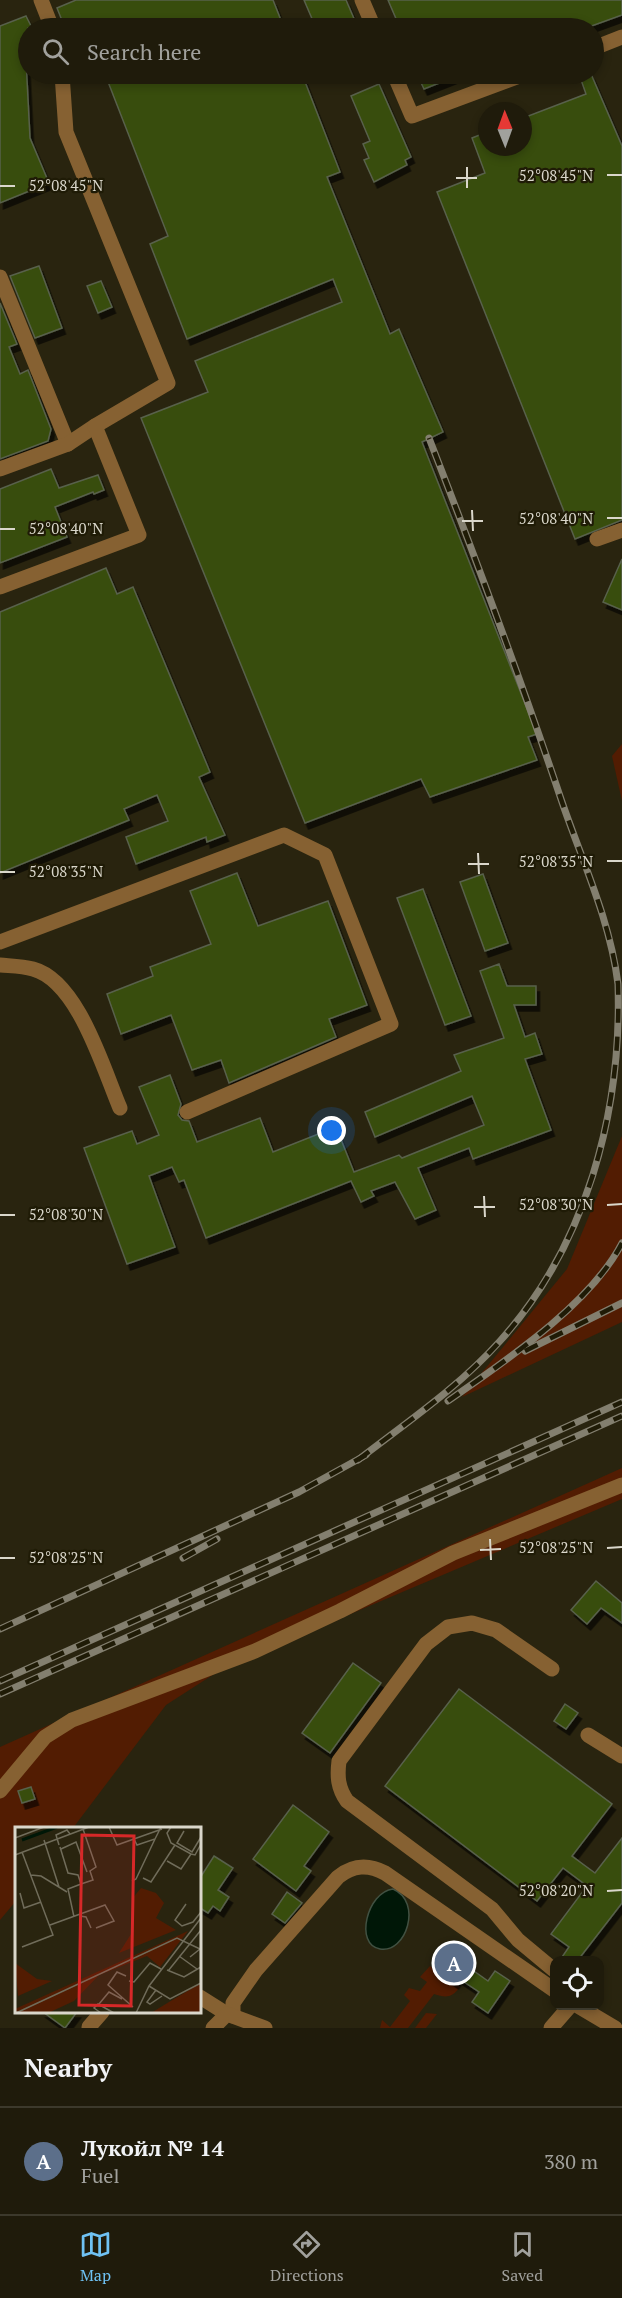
<!DOCTYPE html>
<html lang="en">
<head>
<meta charset="utf-8">
<style>
	:root { --surface:#1f1b0b; --page:#272414; --text:#f1f3f6; --muted:#a1a19d; --line:#3c392c; --accent:#6fc2f4 }
	body { margin:0; font-family:"PT Serif",serif; background:var(--page); color:var(--text) }
	.controls { position:absolute; right:18px; bottom:18px; display:grid; overflow:hidden; border-radius:12px; box-shadow:0 3px 9px #0003 }
	.controls button { width:54px; height:54px; display:grid; place-items:center; padding:0; border:0; border-bottom:2px solid var(--line); background:var(--surface); color:var(--text); font:30px sans-serif }
	.compass { position:absolute; left:478px; top:102px; width:54px; height:54px; border-radius:50%; background:var(--surface); box-shadow:0 3px 9px #0003; rotate:359deg }
	.you { position:absolute; left:332px; top:1131px; width:21px; height:21px; margin:-15px; border:4px solid #fff; border-radius:50%; background:#1a73e8; box-shadow:0 0 0 9px #1a73e833 }
	.badge { display:grid; place-items:center; width:39px; height:39px; border-radius:50%; background:var(--accent); color:#fff; font-size:20px; font-weight:700 }
	.pin { position:absolute; translate:-50% -50%; border:3px solid #fff; box-shadow:0 2px 6px #0006 }
	.list { margin:0; padding:0; list-style:none }
	h2 { display:flex; justify-content:space-between; align-items:center; height:78px; margin:0; padding:0 24px; font-size:26px }
	h2 small { font-size:20px; font-weight:400; color:var(--muted) }
	.list li { display:grid; grid-template-columns:39px 1fr auto; gap:18px; align-items:center; box-sizing:border-box; height:108px; padding:0 24px; border-top:2px solid var(--line) }
	.list b { display:block; font-size:22px; white-space:nowrap }
	.list p { margin:0; font-size:20px; white-space:nowrap; color:var(--muted) }
	.list em { font-size:20px; font-style:normal; color:var(--muted) }
	.icon { flex:none; width:33px; height:33px; fill:none; stroke:currentColor; stroke-width:2; stroke-linecap:round; stroke-linejoin:round }
	.map { position:relative; flex:none; width:622px; height:2028px; overflow:hidden }
	.search { position:absolute; background:var(--surface); box-shadow:0 3px 9px #0003; left:18px; right:18px; top:18px; height:66px; display:flex; align-items:center; gap:15px; box-sizing:border-box; padding:0 21px; border-radius:33px; color:var(--muted); font-size:22px }
	.sheet { height:186px; background:var(--surface) }
	nav { display:flex; justify-content:space-around; align-items:center; box-sizing:border-box; height:84px; border-top:2px solid var(--line); background:var(--surface); font-size:16px; color:var(--muted) }
	nav a { display:grid; justify-items:center; gap:3px }
	nav .on { color:var(--accent) }
	.map>svg:first-child { display:block }
	.green { fill:#521c02 }
	.water { fill:#001707; stroke:#415142; stroke-width:1.5 }
	.building { fill:#394e09; stroke:#58614c; stroke-width:1.5; filter:url(#shadow) }
	.lines { fill:none; stroke-linecap:round; stroke-linejoin:round }
	.minor { stroke:#866132; stroke-width:15 }
	.rail-casing { stroke:#837f6f; stroke-width:7 }
	.rail { stroke:#1f1b06; stroke-width:4.5; stroke-dasharray:14; stroke-linecap:butt }
	.ticks { fill:none; stroke:#dad7cb; stroke-width:2 }
	.inset-river { fill:none; stroke:#001707; stroke-width:3 }
	.inset-road { fill:none; stroke:#706c5a; stroke-width:1.5 }
	.view { fill:#d62828; fill-opacity:0.15; stroke:#d62828; stroke-width:3 }
	.inset-edge { fill:none; stroke:#dad7cb; stroke-width:3 }
	.ticks-label { font-size:15px; text-anchor:middle; fill:#dad7cb; stroke:#1f1b06; stroke-width:4.5; stroke-linejoin:round; paint-order:stroke }
</style>
</head>
<body>
<div class="map">
<svg width="622" height="2028" viewBox="0 0 622 2028">
	<defs>
		<filter id="shadow"><feDropShadow dx="3.5" dy="6" stdDeviation="0" flood-color="#0009"/></filter>
	</defs>
	<rect width="100%" height="100%" fill="#29240f"/>
	<g class="green">
		<path d="M 622,744 L 622,801 L 612,756 Z"/>
		<path d="M 622,1136 L 622,1322 L 462,1397 L 567,1269 Z"/>
		<path d="M 622,1468 L 622,1499 L 225,1667 L 166,1705 L 73,1828 L 16,1828 L 16,1901 L 0,1920 L 0,1747 Z"/>
		<path d="M 430,1966 L 460,1987 C 452,1998 446,1998 434,1994 L 408,2028 L 380,2028 L 382,2020 L 390,2027 L 410,2001 L 404,1995 L 409,1988 L 420,1991 L 427,1982 L 420,1977 Z"/>
		<path d="M 426,2013 L 437,2014 L 426,2028 L 415,2028 Z"/>
	</g>
	<path class="water" d="M 393,1889 C 423,1902 406,1954 380,1949 C 354,1945 367,1892 393,1889 Z"/>
	<g class="building">
		<path d="M 76,0 L 273,0 L 284,28 L 65,28 L 57,8 Z"/>
		<path d="M 304,0 L 346,0 L 358,28 L 316,28 Z"/>
		<path d="M 388,0 L 622,0 L 622,15 L 586,28 L 400,28 Z"/>
		<path d="M 26,16 L 32,28 L 28,28 L 28,58 L 26,60 L 30,138 L 49,183 L 0,203 L 0,26 Z"/>
		<path d="M 105,74 L 302,74 L 340,172 L 327,177 L 390,334 L 399,329 L 443,432 L 422,442 L 537,734 L 528,737 L 537,760 L 430,797 L 421,779 L 305,823 L 141,418 L 208,392 L 195,361 L 342,302 L 333,279 L 187,339 L 150,244 L 168,236 Z"/>
		<path d="M 417,74 L 462,74 L 424,89 Z"/>
		<path d="M 579,74 L 591,74 L 622,146 L 622,520 L 575,539 L 437,192 L 485,173 L 472,138 L 487,132 L 487,147 L 523,147 L 523,118 L 586,94 Z"/>
		<path d="M 379,84 L 411,157 L 405,160 L 407,165 L 374,182 L 364,160 L 369,158 L 363,144 L 370,141 L 351,96 Z"/>
		<path d="M 39,266 L 62,328 L 35,338 L 10,276 Z"/>
		<path d="M 101,281 L 112,307 L 98,313 L 87,286 Z"/>
		<path d="M 0,303 L 17,344 L 9,347 L 20,374 L 28,370 L 51,429 L 48,441 L 0,459 Z"/>
		<path d="M 51,469 L 59,488 L 98,475 L 104,490 L 94,494 L 93,492 L 55,507 L 67,537 L 0,563 L 0,489 Z"/>
		<path d="M 622,559 L 622,610 L 603,602 Z"/>
		<path d="M 106,568 L 117,594 L 133,587 L 210,772 L 199,777 L 225,835 L 207,842 L 206,837 L 136,864 L 126,837 L 168,821 L 157,795 L 124,809 L 129,820 L 0,873 L 0,612 Z"/>
		<path d="M 237,873 L 258,926 L 328,901 L 367,1005 L 329,1019 L 336,1037 L 229,1083 L 221,1060 L 192,1070 L 171,1015 L 121,1034 L 107,994 L 153,976 L 150,967 L 211,944 L 190,891 Z"/>
		<path d="M 483,874 L 508,943 L 485,951 L 460,882 Z"/>
		<path d="M 423,889 L 471,1016 L 445,1025 L 397,898 Z"/>
		<path d="M 499,964 L 507,986 L 536,986 L 536,1005 L 514,1005 L 525,1037 L 535,1033 L 542,1054 L 525,1059 L 551,1130 L 473,1159 L 469,1148 L 418,1168 L 436,1210 L 415,1219 L 395,1182 L 371,1191 L 374,1196 L 361,1202 L 351,1181 L 206,1238 L 184,1180 L 179,1182 L 172,1167 L 149,1176 L 175,1247 L 127,1264 L 84,1148 L 132,1131 L 137,1144 L 159,1135 L 139,1087 L 170,1075 L 181,1104 L 178,1115 L 182,1120 L 189,1121 L 197,1142 L 260,1118 L 273,1152 L 336,1127 L 354,1172 L 399,1155 L 402,1158 L 484,1125 L 472,1096 L 375,1137 L 365,1112 L 461,1071 L 454,1055 L 504,1038 L 480,971 Z"/>
		<path d="M 596,1581 L 622,1603 L 622,1623 L 601,1608 L 587,1624 L 571,1610 Z"/>
		<path d="M 353,1663 L 381,1683 L 330,1753 L 302,1733 Z"/>
		<path d="M 459,1689 L 612,1804 L 572,1856 L 595,1873 L 622,1838 L 622,1903 L 578,1960 L 560,1960 L 569,1947 L 551,1934 L 587,1886 L 563,1868 L 537,1901 L 385,1786 Z"/>
		<path d="M 565,1704 L 578,1713 L 566,1729 L 554,1721 Z"/>
		<path d="M 31,1787 L 35,1799 L 22,1803 L 18,1791 Z"/>
		<path d="M 293,1805 L 329,1832 L 304,1866 L 311,1871 L 296,1891 L 253,1859 Z"/>
		<path d="M 214,1856 L 233,1868 L 218,1890 L 229,1897 L 220,1911 L 213,1906 L 208,1913 L 200,1908 L 200,1878 Z"/>
		<path d="M 287,1892 L 302,1903 L 285,1923 L 272,1914 Z"/>
		<path d="M 452,1946 L 472,1960 L 467,1966 L 488,1981 L 495,1971 L 510,1981 L 488,2013 L 472,2002 L 479,1992 L 458,1978 L 455,1983 L 435,1969 Z"/>
		<path d="M 43,2012 L 77,2012 L 65,2028 Z"/>
	</g>
	<g class="lines">
		<g class="minor">
			<path d="M 41,0 L 52,28"/>
			<path d="M 362,0 L 374,28"/>
			<path d="M 594,48 L 622,37"/>
			<path d="M 394,74 L 412,116 L 525,74"/>
			<path d="M 0,277 L 68,444"/>
			<path d="M 0,469 L 68,444 L 95,426"/>
			<path d="M 597,539 L 622,530"/>
			<path d="M 0,587 L 139,535 L 95,426 L 168,383 L 66,132 L 62,74"/>
			<path d="M 0,942 L 284,835 L 325,855 L 391,1024 L 187,1112"/>
			<path d="M 0,965 C 11,966 22,966 33,969 C 78,981 103,1068 120,1108"/>
			<path d="M 552,1669 L 496,1630 L 472,1623 L 448,1627 L 426,1644 L 339,1761 C 337,1777 338,1788 347,1801 L 492,1909 L 518,1940 L 554,1970"/>
			<path d="M 588,1735 L 622,1756"/>
			<path d="M 0,1791 L 45,1737 L 72,1720 L 255,1651 L 340,1611 L 453,1553 L 622,1485"/>
			<path d="M 200,1997 L 227,2014"/>
			<path d="M 578,2006 L 615,2028"/>
			<path d="M 233,2016 L 233,2003 L 256,1970 L 338,1877 C 353,1865 368,1864 385,1873 L 554,1990"/>
			<path d="M 89,2027 L 102,2012"/>
			<path d="M 213,2028 L 227,2014 L 265,2028"/>
			<path d="M 551,2028 L 570,2006"/>
		</g>
		<g class="rail-casing">
			<g id="rail">
				<path d="M 525,1351 L 622,1303"/>
				<path d="M 448,1401 C 505,1361 590,1305 622,1243"/>
				<path d="M 358,1460 C 407,1422 459,1387 500,1341 C 586,1246 622,1113 618,984 C 610,920 583,863 562,802 C 521,680 476,559 429,438"/>
				<path d="M 183,1558 L 217,1539"/>
				<path d="M 0,1629 L 299,1492 L 366,1455"/>
				<path d="M 0,1681 L 622,1402"/>
				<path d="M 0,1694 L 622,1416"/>
			</g>
		</g>
		<use href="#rail" class="rail"/>
	</g>
	<path class="ticks" d="M 467,167 L 467,188M 607,175 L 622,175M 456,178 L 477,178M 0,186 L 15,186M 472,510 L 473,531M 607,518 L 622,518M 462,521 L 483,521M 0,529 L 15,529M 478,853 L 479,874M 607,861 L 622,861M 468,864 L 489,864M 0,872 L 15,872M 484,1196 L 485,1217M 607,1205 L 622,1204M 474,1207 L 495,1207M 0,1215 L 15,1215M 490,1539 L 491,1560M 607,1548 L 622,1547M 480,1550 L 501,1549M 0,1558 L 15,1558M 607,1891 L 622,1890"/>
	<g transform="translate(15 1827)">
		<rect width="186" height="186" fill="#29240f"/>
		<path d="M 126,61 L 141,66 L 149,76 L 141,91 L 161,103 L 104,126 L 118,104 L 117,72 ZM 173,104 L 145,140 L 132,129 L 84,148 L 59,174 L 33,186 L 0,186 L 0,182 ZM 0,136 L 22,152 L 37,154 L 3,169 ZM 186,156 L 186,186 L 136,186 L 154,175 Z" fill="#521c02"/>
		<path class="inset-river" d="M 7,13 L 42,0"/>
		<path class="inset-road" d="M 94,0 L 102,18 L 147,2M 156,0 L 152,6 L 156,16 L 176,27 L 180,28 L 186,17M 169,4 L 162,16 L 177,25 L 186,10M 0,11 L 29,0M 119,12 L 122,18 L 140,12 L 146,0M 29,13 L 44,60M 44,18 L 41,8 L 52,3 L 55,7M 45,20 L 53,46 L 63,48 L 66,57 L 53,62 L 59,90M 46,22 L 61,15 L 72,45M 0,28 L 74,0M 152,34 L 166,42 L 176,27M 16,48 L 26,49 L 52,65M 128,51 L 136,55 L 160,18M 117,54 L 121,52 L 140,12M 66,57 L 78,53 L 75,44 L 81,40 L 68,2M 5,66 L 9,81 L 26,75M 171,77 L 160,93 L 167,99 L 178,95 L 186,85M 65,89 L 71,90 L 76,101M 35,98 L 90,78 L 99,94 L 81,101M 7,120 L 38,108 L 7,25M 164,129 L 182,142M 152,143 L 169,150 L 186,140M 153,144 L 186,103M 111,149 L 102,145 L 93,158 L 118,180M 114,154 L 119,155 L 135,136 L 146,142M 134,159 L 155,172 L 186,156M 141,163 L 132,175 L 135,177 L 147,169M 84,177 L 94,165 L 107,172M 1,186 L 162,111 L 185,122 L 175,130M 86,186 L 79,181 L 83,177 L 99,186M 121,186 L 134,159 L 186,91"/>
		<path class="view" d="M 67,8 L 119,9 L 116,179 L 64,178 Z"/>
		<rect width="186" height="186" class="inset-edge"/>
	</g>
	<g class="ticks-label">
		<text x="556" y="181">52°08'45"N</text>
		<text x="66" y="191">52°08'45"N</text>
		<text x="556" y="524">52°08'40"N</text>
		<text x="66" y="534">52°08'40"N</text>
		<text x="556" y="867">52°08'35"N</text>
		<text x="66" y="877">52°08'35"N</text>
		<text x="556" y="1210">52°08'30"N</text>
		<text x="66" y="1220">52°08'30"N</text>
		<text x="556" y="1553">52°08'25"N</text>
		<text x="66" y="1563">52°08'25"N</text>
		<text x="556" y="1896">52°08'20"N</text>
	</g>
</svg>
<div class="controls">
<button><svg class="icon" aria-label="locate" viewBox="0 0 24 24"><circle cx="12" cy="12" r="6"/><path d="M12 2v4M12 18v4M2 12h4M18 12h4"/></svg></button>
</div>
<svg class="compass" viewBox="-18 -18 36 36"><path d="M0-13l5 13h-10z" fill="#e53935"/><path d="M0 13l5-13h-10z" fill="#a1a19d"/></svg>
<div class="you"></div>
<div class="pin badge" style="left:454px;top:1963px;background:#5c6f8a">A</div>
<div class="search"><svg class="icon" aria-label="search" viewBox="0 0 24 24"><circle cx="10" cy="10" r="6"/><path d="M15 15l6 6"/></svg>Search here</div>
</div>
<section class="sheet">
<h2>Nearby<small></small></h2>
<ul class="list">
<li><span class="badge" style="background:#5c6f8a">A</span><div><b>Лукойл № 14</b><p>Fuel</p></div><em>380 m</em></li>
</ul>
</section>
<nav>
<a class="on"><svg class="icon" aria-label="map" viewBox="0 0 24 24"><path d="M3 6l6-2 6 2 6-2v14l-6 2-6-2-6 2zM9 4v14M15 6v14"/></svg>Map</a>
<a><svg class="icon" aria-label="directions" viewBox="0 0 24 24"><path d="M12 3l9 9-9 9-9-9zM9 14v-3h6M13 9l2 2-2 2"/></svg>Directions</a>
<a><svg class="icon" aria-label="saved" viewBox="0 0 24 24"><path d="M7 4h10v16l-5-4-5 4z"/></svg>Saved</a>
</nav>
</body>
</html>
